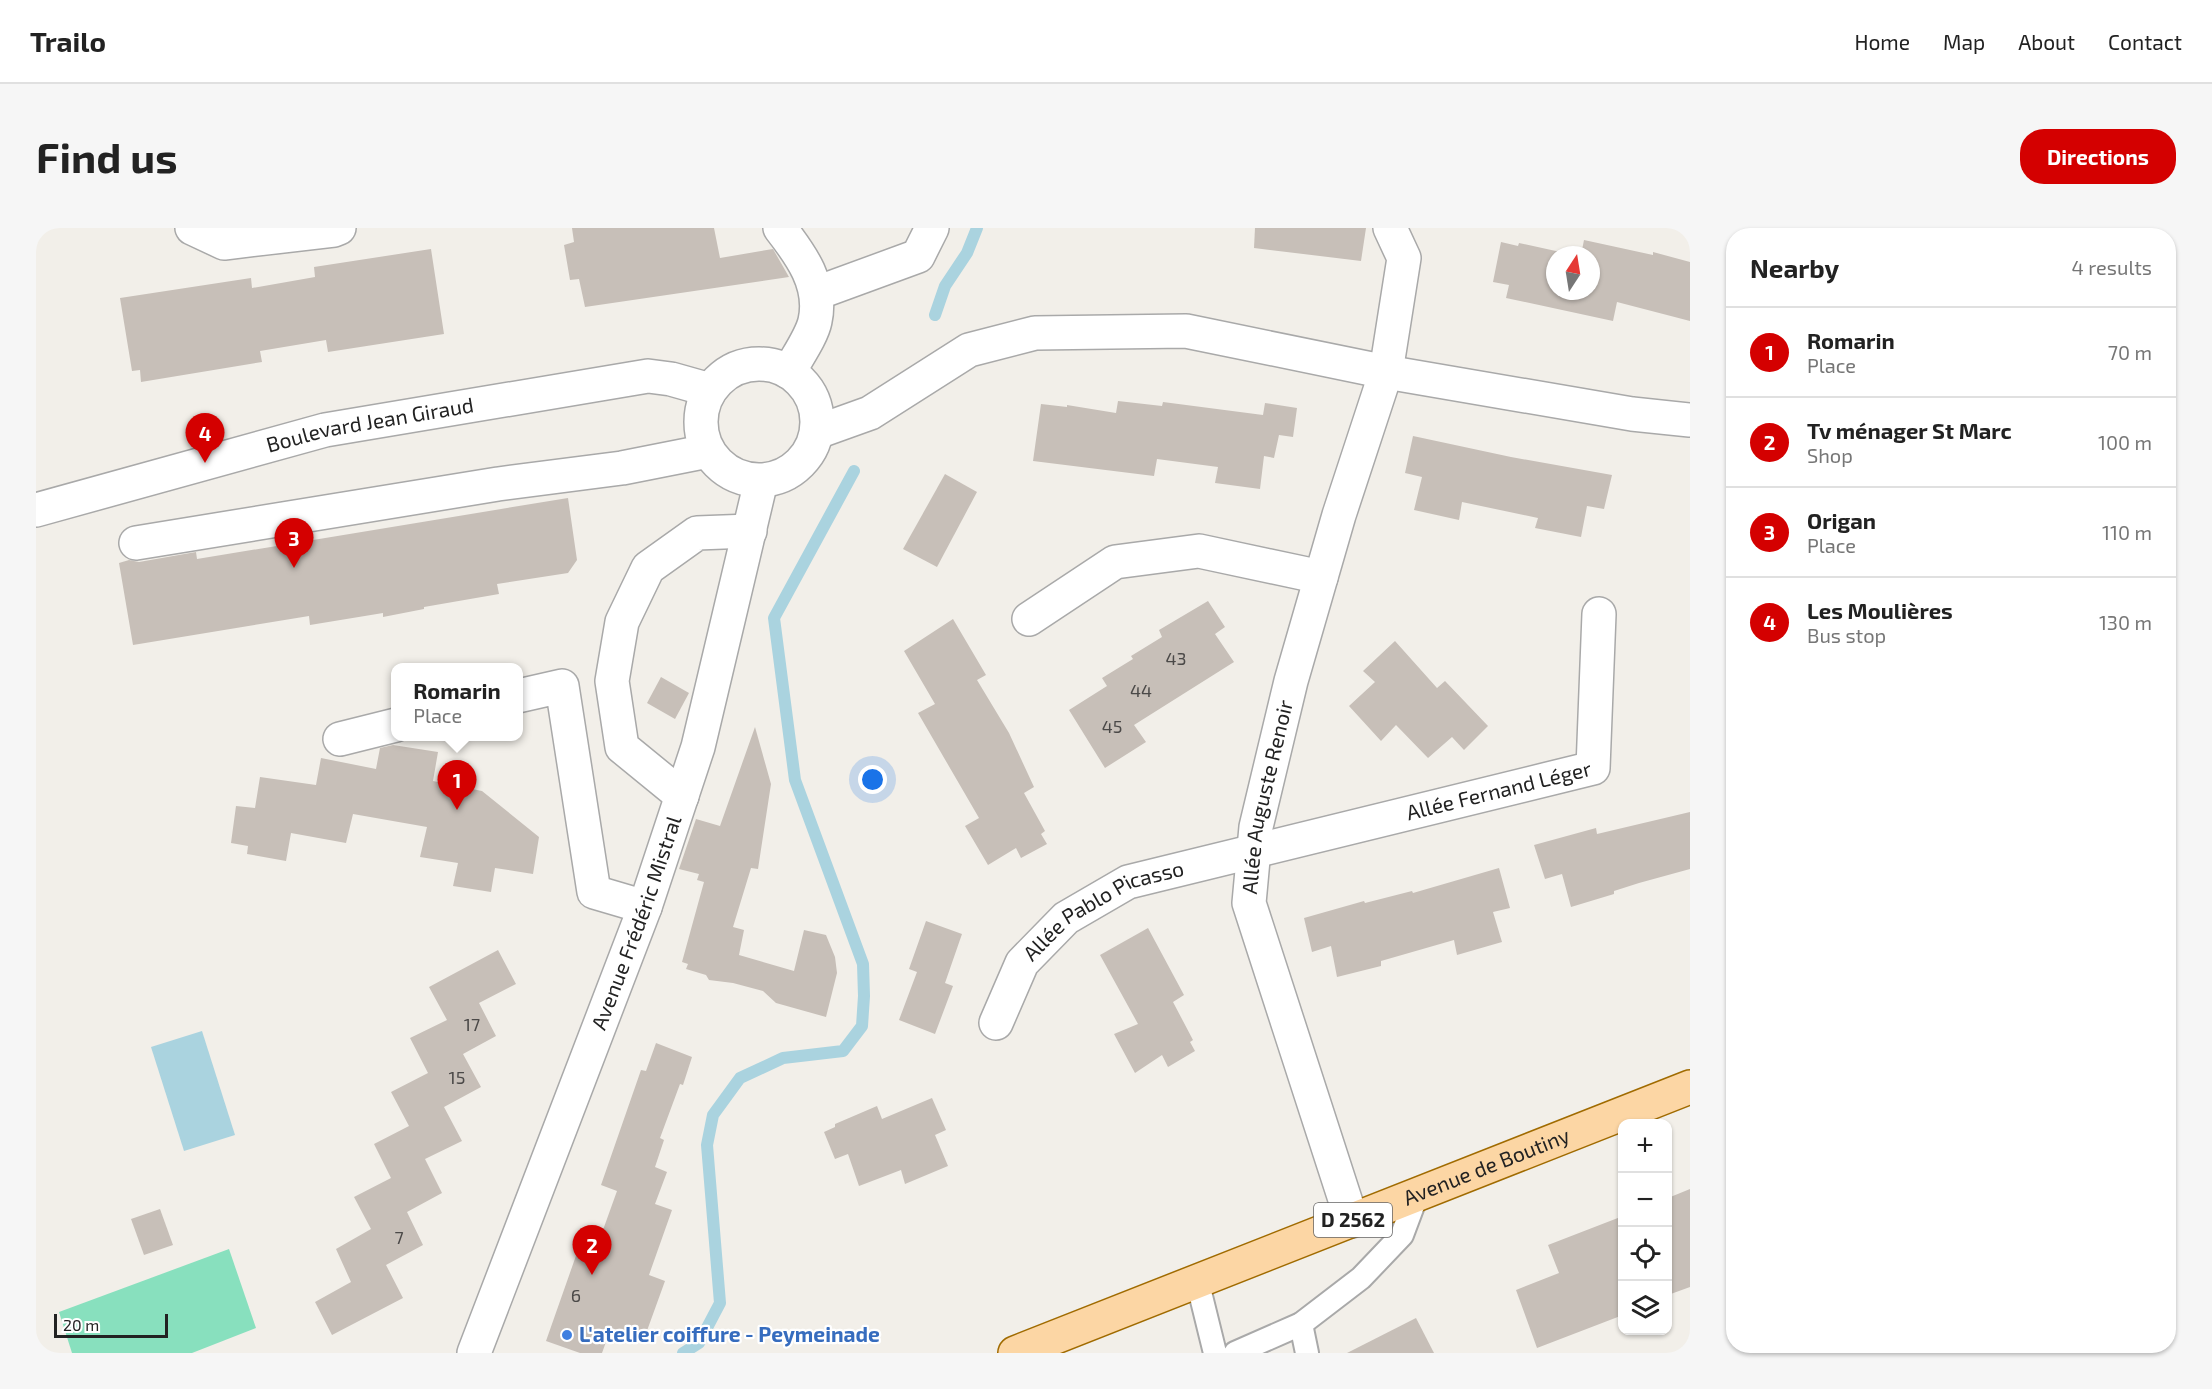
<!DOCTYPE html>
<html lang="en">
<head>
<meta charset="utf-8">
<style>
	:root { --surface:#fff; --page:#f6f6f6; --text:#222; --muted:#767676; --line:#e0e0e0; --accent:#d40000 }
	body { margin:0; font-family:"Exo 2",sans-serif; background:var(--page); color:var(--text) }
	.controls { position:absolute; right:18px; bottom:18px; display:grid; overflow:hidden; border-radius:12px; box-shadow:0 2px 4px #0004 }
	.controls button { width:54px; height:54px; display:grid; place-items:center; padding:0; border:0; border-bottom:2px solid var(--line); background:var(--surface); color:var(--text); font:30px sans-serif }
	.compass { position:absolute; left:1510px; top:18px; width:54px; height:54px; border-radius:50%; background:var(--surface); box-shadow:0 2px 4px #0004; rotate:12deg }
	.scale { position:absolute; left:18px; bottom:15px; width:114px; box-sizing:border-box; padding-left:6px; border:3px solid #222; border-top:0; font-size:16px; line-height:21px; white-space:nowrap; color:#222; -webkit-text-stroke:4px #fff; paint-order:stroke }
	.you { position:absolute; left:837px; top:552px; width:21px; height:21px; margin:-15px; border:4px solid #fff; border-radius:50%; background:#1a73e8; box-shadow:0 0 0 9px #1a73e833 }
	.badge { display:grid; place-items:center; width:39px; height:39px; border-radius:50%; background:var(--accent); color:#fff; font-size:20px; font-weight:700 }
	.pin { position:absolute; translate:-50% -50px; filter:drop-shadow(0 2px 3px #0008) }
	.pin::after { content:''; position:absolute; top:32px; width:21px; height:18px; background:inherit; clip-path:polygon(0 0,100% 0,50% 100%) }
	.popup { position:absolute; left:355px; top:435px; width:132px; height:78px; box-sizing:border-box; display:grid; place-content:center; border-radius:12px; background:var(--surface); filter:drop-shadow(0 2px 4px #0005); font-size:20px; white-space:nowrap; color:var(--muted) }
	.popup b { font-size:22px; color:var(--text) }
	.popup::after { content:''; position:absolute; left:50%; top:100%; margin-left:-12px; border:12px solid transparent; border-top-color:var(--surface) }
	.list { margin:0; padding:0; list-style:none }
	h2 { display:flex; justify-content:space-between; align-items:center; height:78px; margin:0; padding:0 24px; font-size:26px }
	h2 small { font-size:20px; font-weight:400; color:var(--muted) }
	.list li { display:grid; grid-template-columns:39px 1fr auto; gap:18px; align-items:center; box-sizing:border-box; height:90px; padding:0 24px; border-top:2px solid var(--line) }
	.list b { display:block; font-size:22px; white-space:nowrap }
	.list p { margin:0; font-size:20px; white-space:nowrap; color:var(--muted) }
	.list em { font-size:20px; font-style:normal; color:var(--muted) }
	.icon { flex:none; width:33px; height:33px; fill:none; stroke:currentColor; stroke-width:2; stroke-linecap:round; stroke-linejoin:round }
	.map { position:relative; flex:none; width:1654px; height:1125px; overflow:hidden; border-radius:24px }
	header { display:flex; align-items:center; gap:36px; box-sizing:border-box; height:84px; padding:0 30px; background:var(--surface); border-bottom:2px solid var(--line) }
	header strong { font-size:28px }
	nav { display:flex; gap:33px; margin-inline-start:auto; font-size:21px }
	.intro { display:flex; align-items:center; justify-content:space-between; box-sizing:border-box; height:144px; padding:0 36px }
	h1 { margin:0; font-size:42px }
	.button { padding:15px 27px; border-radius:24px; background:var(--accent); color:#fff; font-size:21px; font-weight:700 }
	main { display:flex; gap:36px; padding:0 36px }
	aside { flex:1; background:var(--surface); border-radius:24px; box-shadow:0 2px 4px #0004 }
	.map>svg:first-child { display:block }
	.pitch { fill:#88e0be }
	.water { fill:#aad3df }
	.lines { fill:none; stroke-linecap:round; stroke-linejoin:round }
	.stream { stroke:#aad3df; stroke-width:12 }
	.building { fill:#c7bfb8 }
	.service-casing { stroke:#a9a9a9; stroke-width:26 }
	.pedestrian-casing { stroke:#a9a9a9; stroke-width:36 }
	.minor-casing { stroke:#a9a9a9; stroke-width:36 }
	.tertiary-casing { stroke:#a9a9a9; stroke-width:36 }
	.primary-casing { stroke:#a06b00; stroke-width:36 }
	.service { stroke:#fff; stroke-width:22 }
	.pedestrian { stroke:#fff; stroke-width:33 }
	.minor { stroke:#fff; stroke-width:33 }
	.tertiary { stroke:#fff; stroke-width:33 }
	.primary { stroke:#fcd6a4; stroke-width:33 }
	.shop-dot { fill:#3f7fe0; stroke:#fff; stroke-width:2 }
	.labels { text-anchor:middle; stroke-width:4.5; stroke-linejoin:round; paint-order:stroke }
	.number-label { font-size:18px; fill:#4b4948 }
	.shield { fill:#fff; stroke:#646464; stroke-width:1.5 }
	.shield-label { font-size:20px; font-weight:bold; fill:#222 }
	.street-label { font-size:21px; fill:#222; stroke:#fff }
	.shop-label { font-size:21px; font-weight:bold; fill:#366cbe; stroke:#fff; text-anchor:start }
</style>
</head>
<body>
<header>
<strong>Trailo</strong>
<nav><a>Home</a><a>Map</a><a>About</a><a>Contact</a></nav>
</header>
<div class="intro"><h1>Find us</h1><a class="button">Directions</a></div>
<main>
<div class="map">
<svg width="1654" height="1125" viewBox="0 0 1654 1125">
	<rect width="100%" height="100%" fill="#f2efe9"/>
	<path class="pitch" d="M 193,1021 L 220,1100 L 156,1125 L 36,1125 L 23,1084 Z"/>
	<path class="water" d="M 166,803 L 199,907 L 148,923 L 115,819 Z"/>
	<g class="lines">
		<g class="stream">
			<path d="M 899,87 L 909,58 L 931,25 L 941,0"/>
			<path d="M 647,1125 L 663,1115 L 684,1075 L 671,917 L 677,887 L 704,850 L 747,830 L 807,823 L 826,798 L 828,768 L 827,736 L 759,552 L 738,390 L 818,243"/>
		</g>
	</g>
	<g class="building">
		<path d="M 536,0 L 678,0 L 684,30 L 737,21 L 753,49 L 549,79 L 543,51 L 534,52 L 528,17 L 538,14 Z"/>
		<path d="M 1219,0 L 1330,0 L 1325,33 L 1218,20 Z"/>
		<path d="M 1548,12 L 1617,27 L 1617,24 L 1654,34 L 1654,93 L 1581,74 L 1577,93 L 1470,70 L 1473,57 L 1457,54 L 1465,14 L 1482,18 L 1483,15 L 1538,27 L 1519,27 L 1519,63 L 1555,63 L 1555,27 L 1545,27 Z"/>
		<path d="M 395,21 L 408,106 L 292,124 L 290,112 L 224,123 L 226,134 L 105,154 L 104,142 L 96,143 L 84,70 L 215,50 L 216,60 L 279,49 L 278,39 Z"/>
		<path d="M 1082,173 L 1126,178 L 1127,174 L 1227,187 L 1229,175 L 1261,180 L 1257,209 L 1243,207 L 1238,230 L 1228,228 L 1224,261 L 1179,255 L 1182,239 L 1121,231 L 1118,248 L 997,233 L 1005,176 L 1031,179 L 1031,177 L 1080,185 Z"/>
		<path d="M 1377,208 L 1475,229 L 1576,247 L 1568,281 L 1551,278 L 1545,309 L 1499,300 L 1502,290 L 1426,274 L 1423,292 L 1378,282 L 1386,249 L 1369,245 Z"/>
		<path d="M 909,246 L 941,264 L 901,339 L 867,321 Z"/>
		<path d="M 532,270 L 541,332 L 532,345 L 461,356 L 463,366 L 388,379 L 388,381 L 347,389 L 347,385 L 274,397 L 273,388 L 97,417 L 83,335 L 93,332 L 103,334 L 160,324 L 161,331 Z"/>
		<path d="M 1172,373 L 1189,399 L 1179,406 L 1198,434 L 1098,497 L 1110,514 L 1069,540 L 1033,482 L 1071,458 L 1066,450 L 1097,431 L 1095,428 L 1126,409 L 1123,402 Z"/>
		<path d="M 917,391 L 950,447 L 941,452 L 973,505 L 998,559 L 988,565 L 1009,603 L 1005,606 L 1011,616 L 985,630 L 980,620 L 952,637 L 929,598 L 943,590 L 882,485 L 899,476 L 868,423 Z"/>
		<path d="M 1359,413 L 1401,460 L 1409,453 L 1452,498 L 1428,522 L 1416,509 L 1392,530 L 1360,497 L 1345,513 L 1313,478 L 1339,454 L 1327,443 Z"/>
		<path d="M 625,449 L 653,465 L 639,491 L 611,475 Z"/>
		<path d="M 719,499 L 735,556 L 722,641 L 715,640 L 697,699 L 708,702 L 703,727 L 758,743 L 768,702 L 790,707 L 799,729 L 801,745 L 790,789 L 740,775 L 727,763 L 697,755 L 673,752 L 670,747 L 650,741 L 652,736 L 646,734 L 668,654 L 661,652 L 663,646 L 643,641 L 660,591 L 684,598 Z"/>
		<path d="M 357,517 L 402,524 L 397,553 L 446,563 L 503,609 L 497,646 L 459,640 L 455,664 L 417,658 L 422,635 L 384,629 L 391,599 L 317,586 L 310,615 L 255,605 L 250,633 L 211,626 L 212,618 L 195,615 L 200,578 L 219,580 L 224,549 L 280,557 L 285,530 L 340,541 L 344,520 Z"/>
		<path d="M 1654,584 L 1654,641 L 1603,655 L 1578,663 L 1578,666 L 1535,679 L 1526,646 L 1509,651 L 1498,617 L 1560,600 L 1561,606 Z"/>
		<path d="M 1463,640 L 1474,680 L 1457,684 L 1466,714 L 1421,727 L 1418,712 L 1345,733 L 1345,738 L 1301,749 L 1295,718 L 1276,724 L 1268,690 L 1328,673 L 1329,675 L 1376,663 L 1377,665 Z"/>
		<path d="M 890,693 L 926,706 L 909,755 L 917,758 L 899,806 L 863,792 L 881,744 L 873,741 Z"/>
		<path d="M 1112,700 L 1148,767 L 1137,774 L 1157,812 L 1154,814 L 1159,823 L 1132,839 L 1126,827 L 1099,845 L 1078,806 L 1102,796 L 1064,727 Z"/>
		<path d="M 462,722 L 480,756 L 443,775 L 460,808 L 427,826 L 445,859 L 408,879 L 426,913 L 389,931 L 406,965 L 371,984 L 387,1017 L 350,1037 L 367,1070 L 296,1107 L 279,1074 L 315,1054 L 300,1021 L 335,1001 L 318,969 L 355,950 L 338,916 L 373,898 L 355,864 L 392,845 L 374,810 L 411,792 L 393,759 Z"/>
		<path d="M 620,815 L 656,829 L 647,857 L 644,856 L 624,910 L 628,912 L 619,939 L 631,944 L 619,976 L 636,982 L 613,1047 L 629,1053 L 608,1111 L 575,1100 L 566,1125 L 544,1125 L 510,1113 L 542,1022 L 558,1027 L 581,963 L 565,957 L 605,842 L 610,843 Z"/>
		<path d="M 896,870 L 910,902 L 899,907 L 912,938 L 869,956 L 865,942 L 823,958 L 812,926 L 799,931 L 788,904 L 799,899 L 799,896 L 841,878 L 846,891 Z"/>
		<path d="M 1654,961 L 1654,1059 L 1632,1067 L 1632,970 Z"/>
		<path d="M 124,981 L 137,1017 L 108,1027 L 95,991 Z"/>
		<path d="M 1587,988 L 1587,1087 L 1501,1120 L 1480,1062 L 1523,1045 L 1512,1017 Z"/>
		<path d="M 1380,1090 L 1398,1125 L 1311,1125 Z"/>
	</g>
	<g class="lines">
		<g class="service-casing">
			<g id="service">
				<path d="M 1161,1052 L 1179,1125"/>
				<path d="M 1265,1096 L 1271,1125"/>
				<path d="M 1199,1125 L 1265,1096 L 1325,1050 L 1366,1007 L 1381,967"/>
			</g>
		</g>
		<g class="pedestrian-casing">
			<path id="pedestrian" d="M 646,568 L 586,519 L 576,453 L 586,394 L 612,340 L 661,305 L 714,303"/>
		</g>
		<g class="minor-casing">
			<g id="minor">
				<path d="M 156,0 L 188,15 L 298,2 L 303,0"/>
				<path d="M 744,0 C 765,27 787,57 779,93 C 776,108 761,129 753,144"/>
				<circle cx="723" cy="194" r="58"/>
				<path d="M 781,204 L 834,185 L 933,122 L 999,105 L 1150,103 L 1350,144 L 1596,186 L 1654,192"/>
				<path id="s1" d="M 0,282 L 289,202 L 612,148 L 635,151 L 674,162"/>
				<path d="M 100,315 L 462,256 L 586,240 L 672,223"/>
				<path d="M 993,391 L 1079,334 L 1163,323 L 1285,349"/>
				<path d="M 482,468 L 526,458 L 558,664 L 609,679"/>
				<path d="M 304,511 L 360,497"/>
				<path id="s2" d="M 960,795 L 986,735 L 1030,690 L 1092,654 L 1557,540 L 1563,386"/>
				<path id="s3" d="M 1316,993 L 1213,675 L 1220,599 L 1255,453 L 1303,287 L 1350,144 L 1368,30 L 1354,0"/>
				<path id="s4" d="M 438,1125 L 609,679 L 662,519 L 725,253"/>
			</g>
		</g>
		<g class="tertiary-casing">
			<path id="tertiary" d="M 781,65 L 882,28 L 896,0"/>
		</g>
		<g class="primary-casing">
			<g id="primary">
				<path id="s5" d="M 979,1125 L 1654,859"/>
			</g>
		</g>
		<use href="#service" class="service"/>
		<use href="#pedestrian" class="pedestrian"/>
		<use href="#minor" class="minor"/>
		<use href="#tertiary" class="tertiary"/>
		<use href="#primary" class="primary"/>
	</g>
	<circle class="shop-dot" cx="531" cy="1107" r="6"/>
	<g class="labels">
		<g class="number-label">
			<text x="1140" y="437">43</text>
			<text x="1105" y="469">44</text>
			<text x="1076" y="505">45</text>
			<text x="436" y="803">17</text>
			<text x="421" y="856">15</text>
			<text x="363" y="1016">7</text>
			<text x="540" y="1074">6</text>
		</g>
		<rect class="shield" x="1278" y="975" width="78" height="34" rx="4.5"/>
		<g class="shield-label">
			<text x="1317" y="999">D 2562</text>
		</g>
		<g class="street-label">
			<text dy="7" stroke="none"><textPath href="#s1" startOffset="345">Boulevard Jean Giraud</textPath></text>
			<text dy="7" stroke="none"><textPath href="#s2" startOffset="582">Allée Fernand Léger</textPath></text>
			<text dy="7" stroke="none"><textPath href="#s3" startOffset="442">Allée Auguste Renoir</textPath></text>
			<text dy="7" stroke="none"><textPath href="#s2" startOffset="165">Allée Pablo Picasso</textPath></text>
			<text dy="7" stroke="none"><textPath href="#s4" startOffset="460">Avenue Frédéric Mistral</textPath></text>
			<text dy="7" stroke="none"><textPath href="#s5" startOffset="507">Avenue de Boutiny</textPath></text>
		</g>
		<g class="shop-label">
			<text x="543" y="1114">L'atelier coiffure - Peymeinade</text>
		</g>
	</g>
</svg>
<div class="controls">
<button>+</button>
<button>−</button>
<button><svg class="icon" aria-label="locate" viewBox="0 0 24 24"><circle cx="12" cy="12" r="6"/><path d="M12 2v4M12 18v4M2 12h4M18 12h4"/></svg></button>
<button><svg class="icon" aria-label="layers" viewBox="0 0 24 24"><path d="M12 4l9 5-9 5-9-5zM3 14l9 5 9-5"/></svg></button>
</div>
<svg class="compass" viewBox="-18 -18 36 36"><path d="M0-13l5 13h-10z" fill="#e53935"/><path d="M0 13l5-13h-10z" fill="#767676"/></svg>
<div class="scale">20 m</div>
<div class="you"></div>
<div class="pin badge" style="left:421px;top:582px">1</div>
<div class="popup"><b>Romarin</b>Place</div>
<div class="pin badge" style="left:556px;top:1047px">2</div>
<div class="pin badge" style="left:258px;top:340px">3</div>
<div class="pin badge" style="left:169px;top:235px">4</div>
</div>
<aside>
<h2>Nearby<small>4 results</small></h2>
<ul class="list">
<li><span class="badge">1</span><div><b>Romarin</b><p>Place</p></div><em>70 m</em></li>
<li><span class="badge">2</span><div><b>Tv ménager St Marc</b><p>Shop</p></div><em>100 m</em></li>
<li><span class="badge">3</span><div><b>Origan</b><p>Place</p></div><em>110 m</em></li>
<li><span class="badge">4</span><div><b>Les Moulières</b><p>Bus stop</p></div><em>130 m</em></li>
</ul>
</aside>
</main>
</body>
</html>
